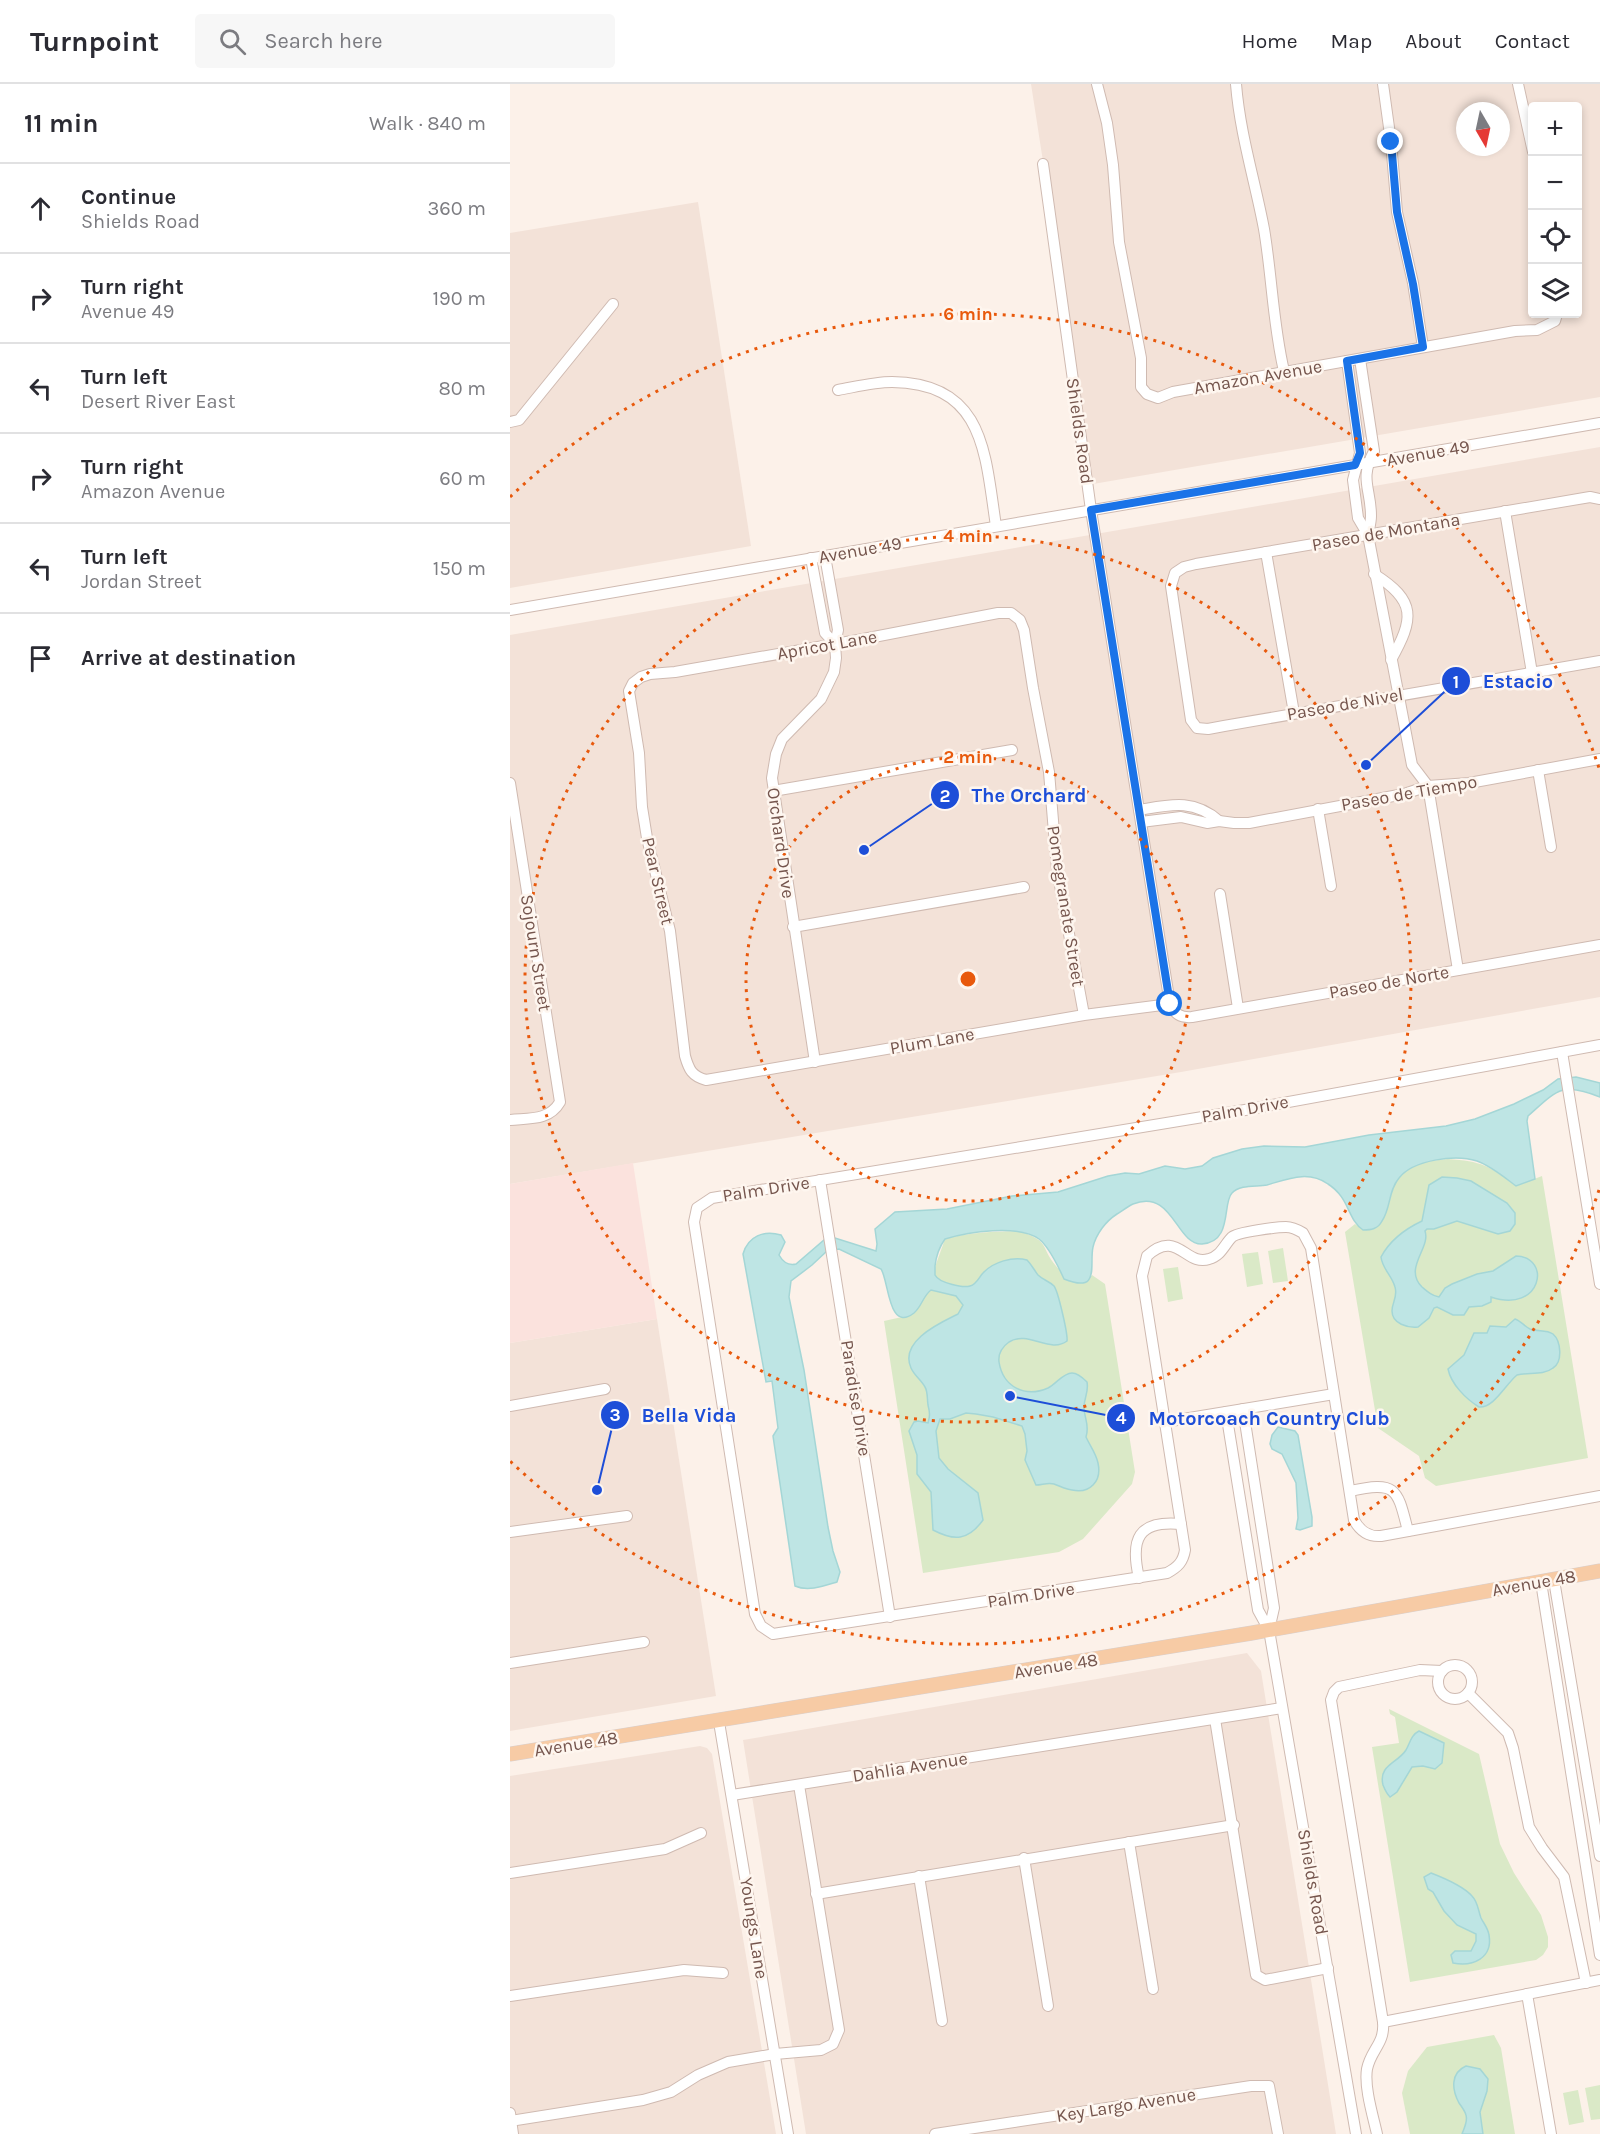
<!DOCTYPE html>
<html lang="en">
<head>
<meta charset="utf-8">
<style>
	:root { --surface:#fff; --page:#f7f7f7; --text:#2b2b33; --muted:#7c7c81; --line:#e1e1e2 }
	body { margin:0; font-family:Karla,sans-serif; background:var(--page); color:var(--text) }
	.controls { position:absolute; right:18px; top:18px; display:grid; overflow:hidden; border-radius:6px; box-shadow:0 3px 9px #0003 }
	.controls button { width:54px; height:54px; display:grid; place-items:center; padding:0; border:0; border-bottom:2px solid var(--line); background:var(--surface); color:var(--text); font:30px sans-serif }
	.compass { position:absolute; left:946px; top:18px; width:54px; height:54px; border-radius:50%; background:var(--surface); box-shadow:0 3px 9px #0003; rotate:171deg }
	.stop { position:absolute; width:18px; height:18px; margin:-14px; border:4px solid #1a73e8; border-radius:50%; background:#fff }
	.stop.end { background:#1a73e8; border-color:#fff; box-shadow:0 2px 6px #0008 }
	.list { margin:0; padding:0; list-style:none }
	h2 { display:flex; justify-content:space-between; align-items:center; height:78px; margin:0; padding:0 24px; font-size:26px }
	h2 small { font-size:20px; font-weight:400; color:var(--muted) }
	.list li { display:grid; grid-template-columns:39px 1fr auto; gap:18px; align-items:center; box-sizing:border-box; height:90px; padding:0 24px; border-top:2px solid var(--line) }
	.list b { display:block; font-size:22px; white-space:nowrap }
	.list p { margin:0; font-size:20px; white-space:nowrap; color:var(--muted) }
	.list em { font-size:20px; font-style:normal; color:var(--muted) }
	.icon { flex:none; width:33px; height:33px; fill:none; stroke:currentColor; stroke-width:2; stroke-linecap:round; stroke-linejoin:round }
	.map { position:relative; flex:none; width:1090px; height:2050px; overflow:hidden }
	header { display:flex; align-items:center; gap:36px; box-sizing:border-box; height:84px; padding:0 30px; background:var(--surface); border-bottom:2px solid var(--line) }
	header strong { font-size:28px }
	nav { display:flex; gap:33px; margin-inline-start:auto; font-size:21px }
	.search { width:420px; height:54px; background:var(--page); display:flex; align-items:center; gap:15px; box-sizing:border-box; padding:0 21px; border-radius:6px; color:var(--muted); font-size:22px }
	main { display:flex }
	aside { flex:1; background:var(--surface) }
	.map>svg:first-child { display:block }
	.residential { fill:#f3e2d8; fill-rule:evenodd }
	.commercial { fill:#fbe2dd }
	.green { fill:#dae9c7 }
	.water { fill:#bee5e4; stroke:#a4d6d6; stroke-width:1.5 }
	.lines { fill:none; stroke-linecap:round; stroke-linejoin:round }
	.minor-casing { stroke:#cfbab1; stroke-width:12 }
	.major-casing { stroke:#d8cfcd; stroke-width:15 }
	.minor { stroke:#fff; stroke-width:10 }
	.major { stroke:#f7cba5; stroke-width:14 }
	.route { stroke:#1a73e8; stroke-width:8 }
	.ring { fill:none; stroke:#e8590c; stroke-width:3; stroke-dasharray:3 6 }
	.labels { text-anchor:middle; stroke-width:5; stroke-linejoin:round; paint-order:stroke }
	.street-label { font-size:18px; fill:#75554d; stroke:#fef6ef }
	.centre { fill:#e8590c; stroke:#fef6ef; stroke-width:3 }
	.ring-label { font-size:18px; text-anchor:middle; font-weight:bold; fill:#e8590c; stroke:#fef6ef; stroke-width:5; stroke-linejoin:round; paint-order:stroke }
	.leader { fill:none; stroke:#1d4ed8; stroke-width:2 }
	.callout-dot { fill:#1d4ed8; stroke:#fef6ef; stroke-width:2 }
	.mark-label { font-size:18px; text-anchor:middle; font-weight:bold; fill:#fff }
	.callout-label { font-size:20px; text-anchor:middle; font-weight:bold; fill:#1d4ed8; stroke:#fef6ef; stroke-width:5; stroke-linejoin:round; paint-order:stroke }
</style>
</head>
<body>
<header>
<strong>Turnpoint</strong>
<div class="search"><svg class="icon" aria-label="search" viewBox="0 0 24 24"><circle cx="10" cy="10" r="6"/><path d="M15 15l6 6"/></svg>Search here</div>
<nav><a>Home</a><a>Map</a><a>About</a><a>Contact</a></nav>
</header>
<main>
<aside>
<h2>11 min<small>Walk · 840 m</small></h2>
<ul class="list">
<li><svg class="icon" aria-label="ahead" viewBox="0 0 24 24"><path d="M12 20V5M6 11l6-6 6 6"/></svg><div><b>Continue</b><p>Shields Road</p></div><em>360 m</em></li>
<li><svg class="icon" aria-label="right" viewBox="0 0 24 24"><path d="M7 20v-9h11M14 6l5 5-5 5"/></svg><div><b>Turn right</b><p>Avenue 49</p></div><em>190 m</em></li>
<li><svg class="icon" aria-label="left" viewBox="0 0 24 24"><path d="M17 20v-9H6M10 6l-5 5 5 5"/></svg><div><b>Turn left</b><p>Desert River East</p></div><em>80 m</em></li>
<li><svg class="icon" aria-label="right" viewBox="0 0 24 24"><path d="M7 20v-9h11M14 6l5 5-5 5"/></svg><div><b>Turn right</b><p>Amazon Avenue</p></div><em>60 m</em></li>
<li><svg class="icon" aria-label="left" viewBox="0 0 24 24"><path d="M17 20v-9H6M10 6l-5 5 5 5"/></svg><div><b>Turn left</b><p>Jordan Street</p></div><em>150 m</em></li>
<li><svg class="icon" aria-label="arrive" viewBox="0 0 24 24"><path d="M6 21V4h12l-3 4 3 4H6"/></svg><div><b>Arrive at destination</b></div></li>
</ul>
</aside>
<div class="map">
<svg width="1090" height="2050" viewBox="0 0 1090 2050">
	<rect width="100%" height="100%" fill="#fcf1e9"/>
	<g class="residential">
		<path d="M 521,0 L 1090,0 L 1090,313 L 583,400 ZM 1023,22 L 1068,22 L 1068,230 L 1023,230 ZM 955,27 L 991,27 L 991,63 L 955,63 Z"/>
		<path d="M 188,118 L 241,462 L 0,504 L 0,149 Z"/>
		<path d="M 1090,363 L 1090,913 L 671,988 L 0,1100 L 0,551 Z"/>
		<path d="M 147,1235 L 206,1612 L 0,1647 L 0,1259 Z"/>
		<path d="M 737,1569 L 751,1587 L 826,2050 L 296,2050 L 233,1656 Z"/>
		<path d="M 190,1662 L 197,1664 L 202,1670 L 266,2050 L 4,2050 L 0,2024 L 0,1692 Z"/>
	</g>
	<path class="commercial" d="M 123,1079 L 147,1235 L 0,1259 L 0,1100 Z"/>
	<g class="green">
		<path d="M 938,1075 C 971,1077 980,1082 1006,1102 L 1032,1092 L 1078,1374 L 926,1402 L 915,1394 L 909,1372 L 868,1344 L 835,1148 L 845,1140 C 878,1164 876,1108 890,1092 C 902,1078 921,1077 938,1075 Z"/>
		<path d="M 509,1147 C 541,1158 529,1161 546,1182 C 552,1190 568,1193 577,1197 L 582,1191 L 595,1200 L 625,1388 L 622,1400 L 573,1455 L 549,1468 L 413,1489 L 374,1237 L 401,1231 L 425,1191 L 425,1183 L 435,1155 C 459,1148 484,1148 509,1147 Z"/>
		<path d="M 773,1164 L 778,1197 L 763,1199 L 758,1167 Z"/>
		<path d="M 748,1168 L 753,1200 L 737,1203 L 732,1170 Z"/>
		<path d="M 668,1183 L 673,1215 L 658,1218 L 653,1185 Z"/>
		<path d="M 879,1625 L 969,1670 L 990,1760 L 1004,1789 L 1031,1831 L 1038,1853 L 1038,1863 L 1033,1871 L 1026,1876 L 900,1898 L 862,1663 L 889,1659 L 885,1633 L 880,1630 Z"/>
		<path d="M 984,1951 L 991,1964 L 1005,2050 L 900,2050 L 892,2009 L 898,1987 L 917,1963 Z"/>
		<path d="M 1090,2001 L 1090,2035 L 1081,2036 L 1075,2004 Z"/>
		<path d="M 1068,2006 L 1074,2038 L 1059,2041 L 1053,2009 Z"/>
	</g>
	<g class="water">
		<path d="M 1066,993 L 1090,999 L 1090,1013 C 1052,997 1046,1007 1018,1032 L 1017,1037 L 1025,1095 L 1006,1102 C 994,1093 981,1082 967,1077 C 945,1070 903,1076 889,1094 C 878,1107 881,1124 872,1137 C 868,1145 861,1146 853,1146 C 837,1135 840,1114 818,1100 C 798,1086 778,1095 757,1101 C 747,1103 730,1100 722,1109 C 712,1119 723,1158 692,1160 C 666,1161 663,1104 623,1120 C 617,1123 612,1127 607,1130 C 596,1137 586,1150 583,1163 C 579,1181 591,1210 554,1195 C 549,1184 538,1162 529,1155 C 508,1140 458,1148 435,1155 C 430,1162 426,1173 425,1182 C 425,1183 425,1190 425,1191 C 429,1199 453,1204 460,1202 C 467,1200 469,1193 473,1189 C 483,1178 503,1172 517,1176 C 522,1181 524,1186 528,1191 C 533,1196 539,1197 544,1202 C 548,1207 558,1250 557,1257 C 540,1270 518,1246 499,1258 C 492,1263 488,1269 489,1278 C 493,1303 515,1314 538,1304 C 546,1300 553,1289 562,1289 C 568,1289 573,1294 577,1298 C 579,1308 574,1314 574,1323 C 574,1334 580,1341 576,1353 C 580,1362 586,1369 588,1379 C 592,1397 580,1410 562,1406 C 555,1405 550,1402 544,1400 C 538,1398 532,1401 526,1401 L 515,1376 L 517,1367 L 515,1350 L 512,1342 L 483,1333 L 466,1330 L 456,1329 L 440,1335 L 430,1335 L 426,1347 L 429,1374 L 438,1385 L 468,1409 L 473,1436 C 458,1457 444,1457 423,1446 L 421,1408 L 407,1390 L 407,1371 L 399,1347 L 404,1338 L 408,1337 L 418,1339 C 420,1332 420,1329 418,1321 C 417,1315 418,1308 415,1303 C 411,1296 404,1291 401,1284 C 389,1257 430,1239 448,1230 L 453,1221 L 446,1212 L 421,1206 C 413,1212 412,1222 404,1229 C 378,1249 379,1197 371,1185 L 329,1165 L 317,1167 L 302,1181 L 281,1197 L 279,1213 L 294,1286 L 318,1443 L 323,1467 L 330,1488 L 327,1498 C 314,1502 298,1508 285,1502 L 263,1352 L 268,1344 L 262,1297 L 256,1298 L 233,1170 C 238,1152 254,1146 271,1151 L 275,1158 L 269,1171 C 273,1178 278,1182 286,1180 L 314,1156 L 325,1154 L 366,1167 L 367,1160 L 365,1145 L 385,1128 L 437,1125 L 502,1112 L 548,1108 L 598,1092 L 615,1089 L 629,1090 L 655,1082 L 675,1085 L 692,1082 L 703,1074 L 732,1065 L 754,1062 L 795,1063 L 859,1051 L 936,1042 L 965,1035 L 1004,1020 L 1033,1006 L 1048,995 Z"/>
		<path d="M 932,1093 L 947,1094 L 961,1097 L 997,1119 L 1005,1129 L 1005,1140 L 1000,1147 L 988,1150 L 947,1137 L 924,1145 L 917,1145 L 915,1147 C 921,1164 893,1184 912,1203 C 918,1208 921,1211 929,1213 L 935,1204 L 942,1200 L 967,1190 L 983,1187 L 1006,1172 C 1042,1173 1032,1230 981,1213 L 981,1218 L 972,1222 L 959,1223 L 954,1231 L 943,1231 L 927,1223 L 924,1224 L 919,1234 L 908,1243 C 898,1244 882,1240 882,1227 C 882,1218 888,1213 885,1203 C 882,1192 872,1184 871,1173 C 880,1156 895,1145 912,1137 L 919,1101 Z"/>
		<path d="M 1005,1235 C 1011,1237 1014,1242 1020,1245 C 1028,1248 1036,1245 1043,1250 C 1051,1257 1053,1278 1043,1284 C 1033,1292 1019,1288 1007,1291 C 995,1301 984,1324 969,1323 C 956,1315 941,1300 938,1285 L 954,1271 L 964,1249 L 977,1249 L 980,1242 L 996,1243 Z"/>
		<path d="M 768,1343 L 785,1347 L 788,1351 L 802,1433 L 802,1442 L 790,1446 L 786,1445 L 788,1434 L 786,1399 L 772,1370 L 762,1365 L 760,1360 L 762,1351 Z"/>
		<path d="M 909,1647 L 934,1659 L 932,1679 L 925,1685 L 913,1682 L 902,1683 L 887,1708 L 880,1713 C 876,1709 875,1706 873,1701 C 868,1681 888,1679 896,1666 C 900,1659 901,1651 909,1647 Z"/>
		<path d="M 921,1789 C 934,1794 953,1802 962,1812 C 968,1818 968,1826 971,1834 C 974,1840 978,1844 979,1851 C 983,1874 963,1883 943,1879 L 941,1871 L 945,1867 L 961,1867 L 966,1857 L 966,1850 L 947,1841 L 934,1827 L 923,1808 L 918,1805 L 914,1793 Z"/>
		<path d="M 956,1982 L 970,1985 L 978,1995 L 977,2007 L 970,2028 L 973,2050 L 952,2050 C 954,2044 958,2038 956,2031 C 955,2027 952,2023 949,2019 C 942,2006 940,1989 956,1982 Z"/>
	</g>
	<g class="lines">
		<g class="minor-casing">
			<g id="minor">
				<path d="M 587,0 L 597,39 L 603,81 L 609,158 L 631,274 L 631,303 L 637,310 L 648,314 L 663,308 L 1005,247 L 1027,246 L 1045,237 L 1047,230"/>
				<path d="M 726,0 C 730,50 745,97 754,145 C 762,192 763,241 774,287"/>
				<path d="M 873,0 L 881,58 L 887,128 L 903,199 L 913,263"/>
				<path d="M 1008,0 L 1023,68"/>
				<path d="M 533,80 L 581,426 L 660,920 C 665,930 670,934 682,933 L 1090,861"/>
				<path d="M 850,275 L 864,367 C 849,396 861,404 861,432 C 861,438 859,445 858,451"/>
				<path d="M 837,277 L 850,369 L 843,396 L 848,434 L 858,451 L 902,681 L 918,702 L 948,886"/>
				<path d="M 328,306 C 345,303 364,298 382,298 C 475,299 475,370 486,442"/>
				<path d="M 0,338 L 9,336 L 103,220"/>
				<path d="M 1090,415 L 1080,413 L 686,480 L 674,483 L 665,489 L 661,502 L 681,636 L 687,644 L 698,645 L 714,642 L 1090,577"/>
				<path d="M 995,427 L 1022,589"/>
				<path d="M 756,468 L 784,629"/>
				<path d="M 301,474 L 315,549 L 325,560"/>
				<path d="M 864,490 C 907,517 904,535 881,576"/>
				<path d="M 0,526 L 1090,339"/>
				<path d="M 1028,686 L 1041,763"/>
				<path d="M 0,699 L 50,1018 C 39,1037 19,1034 0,1036"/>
				<path d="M 263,707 L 502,666"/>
				<path d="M 808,725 L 821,802"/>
				<path d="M 629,726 C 659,721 683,714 709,737"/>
				<path d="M 631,738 L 671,733 L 697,739 L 709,737 L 724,739 L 739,739 L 894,710 L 918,702 L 959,699 L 1090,675"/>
				<path d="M 710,810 L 728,924"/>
				<path d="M 283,843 L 514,803"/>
				<path d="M 574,931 L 547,785 L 539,688 L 523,604 L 514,546 L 510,536 L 501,529 L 488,529 L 348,556 L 165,588 L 140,590 L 131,593 L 123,599 L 119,607 L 129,669 L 132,723 L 137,754 L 160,847 L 175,972 C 179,986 182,992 196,996 L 574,931 L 660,920"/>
				<path d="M 1090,961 L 735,1026 L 202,1114 L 187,1124 L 184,1138 L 245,1530 L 251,1542 L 263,1550 L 657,1489 C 668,1483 673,1478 675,1466 L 632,1192 L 637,1172 C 667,1144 676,1183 699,1175 C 711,1172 714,1161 722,1153 C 728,1148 767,1143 776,1143 C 782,1143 788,1146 793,1149 L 801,1164 L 844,1436 C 850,1447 858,1453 871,1452 L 1090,1412"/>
				<path d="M 1052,968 L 1090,1200"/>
				<path d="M 305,978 L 262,694 L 266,670 L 272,655 L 311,615 L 324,588 L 326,574 L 325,560 L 328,546 L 315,472"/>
				<path d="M 310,1096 L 380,1533"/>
				<path d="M 0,1322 L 95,1305"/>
				<path d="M 733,1325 L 764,1524 L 759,1546"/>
				<path d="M 716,1328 L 748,1526 L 759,1546 L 846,2050"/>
				<path d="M 655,1338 L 824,1310"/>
				<path d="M 840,1407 C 887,1397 887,1404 898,1447"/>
				<path d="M 0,1448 L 117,1432"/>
				<path d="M 629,1494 C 620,1455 628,1436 671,1440"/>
				<path d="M 1044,1496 L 1090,1772"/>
				<path d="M 1031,1498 L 1090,1871"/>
				<path d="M 0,1579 L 134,1558"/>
				<circle cx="945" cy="1598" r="17"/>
				<path d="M 958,1609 L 998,1649 L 1003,1664 L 1019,1743 L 1032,1764 L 1054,1793 L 1076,1899"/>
				<path d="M 705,1635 L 746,1891 L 755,1896 L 818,1884"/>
				<path d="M 209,1638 L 278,2050"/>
				<path d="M 222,1711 L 772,1624"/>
				<path d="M 619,1758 L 643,1905"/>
				<path d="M 514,1774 L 538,1922"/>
				<path d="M 0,1789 L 155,1765 L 191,1749"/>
				<path d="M 409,1792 L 432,1937"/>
				<path d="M 306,1810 L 724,1741"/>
				<path d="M 1017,1910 L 1041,2050"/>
				<path d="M 0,1912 L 174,1886 L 213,1889"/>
				<path d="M 873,1938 L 1090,1896"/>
				<path d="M 0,2029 L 3,2050"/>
				<path d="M 0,2037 L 133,2016 L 161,2008 L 188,1991 L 218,1978 L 265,1970 L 311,1966 L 323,1960 L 329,1946 L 289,1701"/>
				<path d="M 425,2050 L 741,2002 L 759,2002 L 768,2050"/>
				<path d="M 867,2050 C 863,2032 854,2003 857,1985 C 861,1965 875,1960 873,1938 L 821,1616 L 824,1608 L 829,1603 L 910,1586 L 932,1587"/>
			</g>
		</g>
		<g class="major-casing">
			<path id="major" d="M 0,1670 L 742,1549 L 1090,1487"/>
		</g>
		<use href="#minor" class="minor"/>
		<use href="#major" class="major"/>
	</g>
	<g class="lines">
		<path class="route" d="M 660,920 L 581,426 L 845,381 L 850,369 L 837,277 L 913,263 L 903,200 L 887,128 L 881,58"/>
	</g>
	<g class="ring">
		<circle cx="458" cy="895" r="222"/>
		<circle cx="458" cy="895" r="443"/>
		<path d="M1089 1106A665 665 0 0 1 0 1377M0 413A665 665 0 0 1 1089 684"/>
	</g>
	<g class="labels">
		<g class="street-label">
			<text transform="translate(748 293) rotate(-10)" y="6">Amazon Avenue</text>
			<text transform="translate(570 347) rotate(82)" y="6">Shields Road</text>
			<text transform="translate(918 369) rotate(-10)" y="6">Avenue 49</text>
			<text transform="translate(876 448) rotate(-10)" y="6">Paseo de Montana</text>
			<text transform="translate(350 466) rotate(-10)" y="6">Avenue 49</text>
			<text transform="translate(317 561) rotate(-10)" y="6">Apricot Lane</text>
			<text transform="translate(835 620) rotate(-10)" y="6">Paseo de Nivel</text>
			<text transform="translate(899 709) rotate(-10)" y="6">Paseo de Tiempo</text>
			<text transform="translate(271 759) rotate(82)" y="6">Orchard Drive</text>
			<text transform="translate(148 797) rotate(77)" y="6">Pear Street</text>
			<text transform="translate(556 822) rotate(81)" y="6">Pomegranate Street</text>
			<text transform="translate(26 869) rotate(81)" y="6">Sojourn Street</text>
			<text transform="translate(879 898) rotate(-10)" y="6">Paseo de Norte</text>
			<text transform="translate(422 957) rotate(-10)" y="6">Plum Lane</text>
			<text transform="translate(735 1025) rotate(-10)" y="6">Palm Drive</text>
			<text transform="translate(256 1105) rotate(-9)" y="6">Palm Drive</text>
			<text transform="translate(346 1314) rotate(81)" y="6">Paradise Drive</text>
			<text transform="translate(1024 1499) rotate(-10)" y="6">Avenue 48</text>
			<text transform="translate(521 1511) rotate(-9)" y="6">Palm Drive</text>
			<text transform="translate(546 1582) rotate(-9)" y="6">Avenue 48</text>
			<text transform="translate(66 1660) rotate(-9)" y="6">Avenue 48</text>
			<text transform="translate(400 1683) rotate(-9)" y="6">Dahlia Avenue</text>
			<text transform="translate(803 1798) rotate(80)" y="6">Shields Road</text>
			<text transform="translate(244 1844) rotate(81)" y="6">Youngs Lane</text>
			<text transform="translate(616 2021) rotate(-9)" y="6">Key Largo Avenue</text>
		</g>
	</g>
	<circle cx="458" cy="895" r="9" class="centre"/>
	<g class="ring-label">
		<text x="458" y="236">6 min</text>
		<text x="458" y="458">4 min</text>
		<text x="458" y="679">2 min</text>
	</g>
	<path class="leader" d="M856 681L946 597M354 766L435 711M87 1406L105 1331M500 1312L611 1334"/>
	<g class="callout-dot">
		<circle cx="856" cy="681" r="6"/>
		<circle cx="354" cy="766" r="6"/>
		<circle cx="87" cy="1406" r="6"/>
		<circle cx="500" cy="1312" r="6"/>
		<circle cx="946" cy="597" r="15"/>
		<circle cx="435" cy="711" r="15"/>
		<circle cx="105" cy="1331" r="15"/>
		<circle cx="611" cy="1334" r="15"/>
	</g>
	<g class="mark-label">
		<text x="946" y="604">1</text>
		<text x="435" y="718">2</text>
		<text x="105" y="1337">3</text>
		<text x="611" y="1340">4</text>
	</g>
	<g class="callout-label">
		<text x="1008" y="604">Estacio</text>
		<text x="519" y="718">The Orchard</text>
		<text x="179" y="1338">Bella Vida</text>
		<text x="759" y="1341">Motorcoach Country Club</text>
	</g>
</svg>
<div class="controls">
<button>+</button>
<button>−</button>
<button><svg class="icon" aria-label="locate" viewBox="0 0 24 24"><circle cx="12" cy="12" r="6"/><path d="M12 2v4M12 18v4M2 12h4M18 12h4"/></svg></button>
<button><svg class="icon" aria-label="layers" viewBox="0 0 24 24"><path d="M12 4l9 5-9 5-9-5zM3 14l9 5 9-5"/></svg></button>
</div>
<svg class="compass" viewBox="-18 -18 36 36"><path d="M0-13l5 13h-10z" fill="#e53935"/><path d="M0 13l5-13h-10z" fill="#7c7c81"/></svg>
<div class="stop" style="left:660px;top:920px"></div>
<div class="stop end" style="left:881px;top:58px"></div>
</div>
</main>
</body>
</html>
